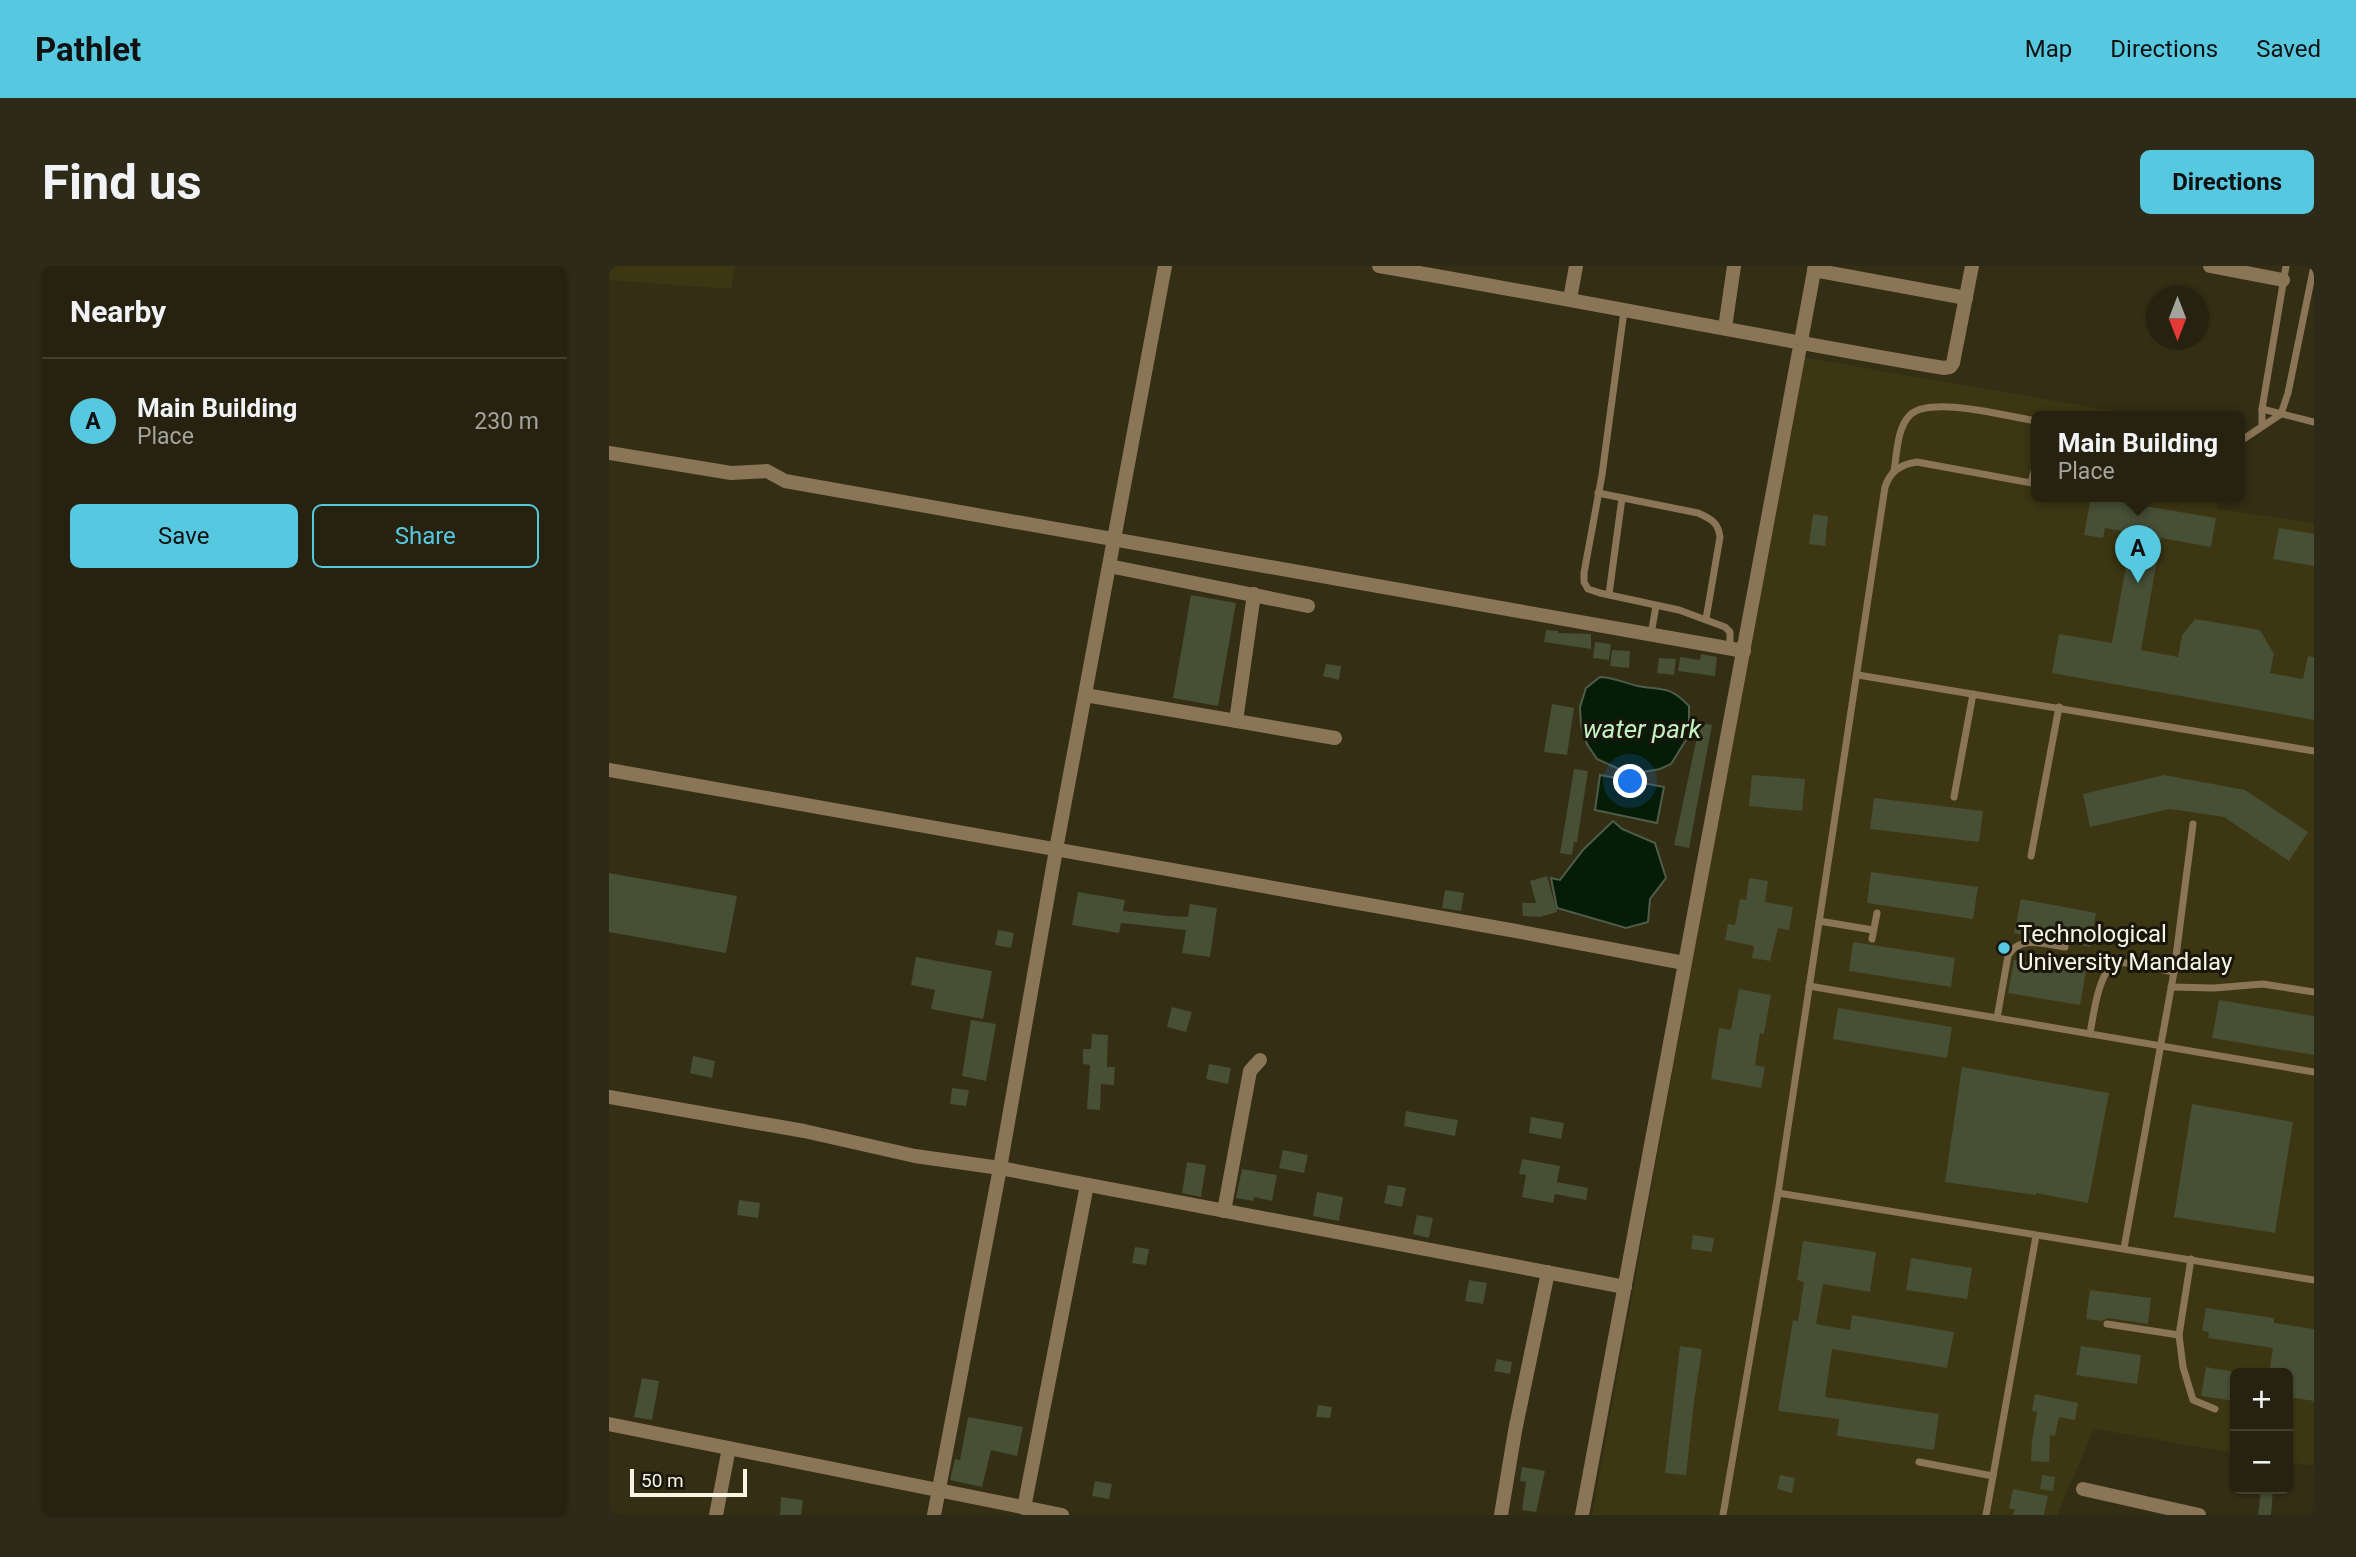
<!DOCTYPE html>
<html lang="en">
<head>
<meta charset="utf-8">
<style>
	:root { --surface:#26220f; --page:#2e2a18; --text:#f1f3f6; --muted:#a4a49e; --line:#423f2f; --accent:#56c9e0 }
	body { margin:0; font-family:Roboto,sans-serif; background:var(--page); color:var(--text) }
	.controls { position:absolute; right:21px; bottom:21px; display:grid; overflow:hidden; border-radius:10px; box-shadow:0 2px 5px #0004 }
	.controls button { width:63px; height:63px; display:grid; place-items:center; padding:0; border:0; border-bottom:2px solid var(--line); background:var(--surface); color:var(--text); font:35px sans-serif }
	.compass { position:absolute; left:1537px; top:21px; width:63px; height:63px; border-radius:50%; background:var(--surface); box-shadow:0 2px 5px #0004; rotate:180deg }
	.scale { position:absolute; left:21px; bottom:18px; width:117px; box-sizing:border-box; padding-left:7px; border:4px solid #f7f4e4; border-top:0; font-size:19px; line-height:24px; white-space:nowrap; color:#f7f4e4; -webkit-text-stroke:5px #19160b; paint-order:stroke }
	.you { position:absolute; left:1022px; top:516px; width:24px; height:24px; margin:-18px; border:5px solid #fff; border-radius:50%; background:#1a73e8; box-shadow:0 0 0 10px #1a73e833 }
	.badge { display:grid; place-items:center; width:46px; height:46px; border-radius:50%; background:var(--accent); color:#111; font-size:23px; font-weight:700 }
	.pin { position:absolute; translate:-50% -58px; filter:drop-shadow(0 2px 4px #0008) }
	.pin::after { content:''; position:absolute; top:37px; width:24px; height:21px; background:inherit; clip-path:polygon(0 0,100% 0,50% 100%) }
	.popup { position:absolute; left:1422px; top:145px; width:214px; height:91px; box-sizing:border-box; display:grid; place-content:center; border-radius:10px; background:var(--surface); filter:drop-shadow(0 2px 5px #0005); font-size:23px; white-space:nowrap; color:var(--muted) }
	.popup b { font-size:26px; color:var(--text) }
	.popup::after { content:''; position:absolute; left:50%; top:100%; margin-left:-14px; border:14px solid transparent; border-top-color:var(--surface) }
	.list { margin:0; padding:0; list-style:none }
	h2 { display:flex; justify-content:space-between; align-items:center; height:91px; margin:0; padding:0 28px; font-size:30px }
	h2 small { font-size:23px; font-weight:400; color:var(--muted) }
	.list li { display:grid; grid-template-columns:46px 1fr auto; gap:21px; align-items:center; box-sizing:border-box; height:126px; padding:0 28px; border-top:2px solid var(--line) }
	.list b { display:block; font-size:26px; white-space:nowrap }
	.list p { margin:0; font-size:23px; white-space:nowrap; color:var(--muted) }
	.list em { font-size:23px; font-style:normal; color:var(--muted) }
	.actions { display:flex; gap:14px; padding:21px 28px }
	.actions a { flex:1; padding:16px 0; border:2px solid var(--accent); border-radius:10px; text-align:center; font-size:24px; color:var(--accent) }
	.actions .main { background:var(--accent); color:#111 }
	.map { position:relative; flex:none; width:1705px; height:1249px; overflow:hidden; border-radius:10px }
	header { display:flex; align-items:center; gap:42px; box-sizing:border-box; height:98px; padding:0 35px; background:var(--accent); color:#111 }
	header strong { font-size:33px }
	nav { display:flex; gap:38px; margin-inline-start:auto; font-size:24px }
	.intro { display:flex; align-items:center; justify-content:space-between; box-sizing:border-box; height:168px; padding:0 42px }
	h1 { margin:0; font-size:49px }
	.button { padding:18px 32px; border-radius:10px; background:var(--accent); color:#111; font-size:24px; font-weight:700 }
	main { display:flex; gap:42px; padding:0 42px }
	aside { flex:1; background:var(--surface); border-radius:10px; box-shadow:0 2px 5px #0004 }
	.map>svg:first-child { display:block }
	.built { fill:#3d3613 }
	.water { fill:#051c06; stroke:#4e5d49; stroke-width:2 }
	.building { fill:#474f35 }
	.lines { fill:none; stroke-linecap:round; stroke-linejoin:round }
	.lane { stroke:#8a7557; stroke-width:7 }
	.street { stroke:#8a7557; stroke-width:14 }
	.poi-dot { fill:#56c9e0; stroke:#19160b; stroke-width:2.5 }
	.labels { text-anchor:middle; stroke-width:6; stroke-linejoin:round; paint-order:stroke }
	.poi-label { font-size:24px; fill:#f7f4e4; stroke:#19160b; text-anchor:start }
	.water-label { font-size:26px; font-style:italic; fill:#c3f2c2; stroke:#19160b }
</style>
</head>
<body>
<header>
<strong>Pathlet</strong>
<nav><a>Map</a><a>Directions</a><a>Saved</a></nav>
</header>
<div class="intro"><h1>Find us</h1><a class="button">Directions</a></div>
<main>
<aside>
<h2>Nearby<small></small></h2>
<ul class="list">
<li><span class="badge">A</span><div><b>Main Building</b><p>Place</p></div><em>230 m</em></li>
</ul>
<div class="actions"><a class="main">Save</a><a>Share</a></div>
</aside>
<div class="map">
<svg width="1705" height="1249" viewBox="0 0 1705 1249">
	<rect width="100%" height="100%" fill="#332e14"/>
	<g class="built">
		<path d="M 0,0 L 126,0 L 122,23 L 0,14 Z"/>
		<path d="M 1193,91 L 1539,151 L 1428,151 L 1428,231 L 1610,231 L 1608,243 L 1705,257 L 1705,1200 L 1679,1196 L 1679,1107 L 1626,1107 L 1626,1187 L 1485,1163 L 1448,1249 L 983,1249 Z"/>
	</g>
	<g class="water">
		<path d="M 991,411 C 1008,412 1014,417 1029,420 C 1055,425 1060,419 1080,440 L 1080,469 L 1062,498 L 1051,503 L 1034,506 L 1010,503 L 988,493 L 978,478 L 972,459 L 971,441 L 977,422 Z"/>
		<path d="M 991,509 L 1055,521 L 1048,557 L 986,544 Z"/>
		<path d="M 1004,555 L 1013,563 L 1046,577 L 1057,612 L 1041,633 L 1039,656 L 1017,662 L 948,642 L 942,612 L 951,614 L 974,584 Z"/>
	</g>
	<g class="building">
		<path d="M 1482,231 L 1607,252 L 1602,281 L 1552,272 L 1532,384 L 1569,391 L 1573,369 L 1586,353 L 1651,364 L 1665,388 L 1661,407 L 1694,413 L 1699,390 L 1705,391 L 1705,454 L 1443,407 L 1450,368 L 1503,377 L 1523,267 L 1496,262 L 1494,272 L 1475,269 Z"/>
		<path d="M 1204,248 L 1219,250 L 1216,280 L 1200,278 Z"/>
		<path d="M 1670,262 L 1705,268 L 1705,300 L 1664,293 Z"/>
		<path d="M 582,329 L 627,337 L 609,440 L 564,432 Z"/>
		<path d="M 937,364 L 949,365 L 949,367 L 982,368 L 982,383 L 935,376 Z"/>
		<path d="M 986,376 L 1002,378 L 1000,394 L 984,392 Z"/>
		<path d="M 1003,384 L 1021,385 L 1020,402 L 1001,400 Z"/>
		<path d="M 1092,388 L 1108,391 L 1106,410 L 1069,405 L 1071,391 L 1091,394 Z"/>
		<path d="M 1050,392 L 1067,393 L 1065,409 L 1048,407 Z"/>
		<path d="M 717,398 L 732,400 L 730,414 L 714,410 Z"/>
		<path d="M 943,438 L 965,442 L 958,489 L 935,486 Z"/>
		<path d="M 1091,457 L 1103,459 L 1080,582 L 1065,579 Z"/>
		<path d="M 965,503 L 979,505 L 968,576 L 965,576 L 963,589 L 951,587 Z"/>
		<path d="M 1143,509 L 1196,513 L 1193,545 L 1140,540 Z"/>
		<path d="M 1555,509 L 1636,524 L 1699,566 L 1680,595 L 1615,551 L 1561,543 L 1481,561 L 1474,528 Z"/>
		<path d="M 1265,532 L 1374,545 L 1370,576 L 1261,563 Z"/>
		<path d="M 1262,606 L 1369,621 L 1364,653 L 1258,637 Z"/>
		<path d="M 0,607 L 128,630 L 117,687 L 0,666 Z"/>
		<path d="M 938,610 L 948,646 L 931,651 L 914,650 L 913,637 L 927,637 L 921,615 Z"/>
		<path d="M 1140,612 L 1159,615 L 1156,636 L 1184,641 L 1180,664 L 1169,662 L 1161,695 L 1143,692 L 1145,680 L 1116,674 L 1119,658 L 1126,659 L 1131,633 L 1137,634 Z"/>
		<path d="M 836,624 L 855,627 L 852,645 L 833,642 Z"/>
		<path d="M 469,626 L 516,634 L 514,645 L 559,650 L 579,651 L 581,638 L 608,642 L 601,691 L 573,687 L 577,664 L 512,657 L 510,667 L 463,659 Z"/>
		<path d="M 1412,633 L 1487,647 L 1481,681 L 1405,667 Z"/>
		<path d="M 389,664 L 405,667 L 402,682 L 386,679 Z"/>
		<path d="M 1244,676 L 1346,692 L 1342,721 L 1240,705 Z"/>
		<path d="M 307,691 L 383,705 L 374,753 L 322,743 L 326,724 L 302,719 Z"/>
		<path d="M 1405,694 L 1477,705 L 1471,739 L 1399,727 Z"/>
		<path d="M 1130,723 L 1162,729 L 1155,768 L 1151,767 L 1146,799 L 1156,801 L 1152,822 L 1102,813 L 1110,762 L 1122,764 Z"/>
		<path d="M 1610,734 L 1705,750 L 1705,789 L 1603,772 Z"/>
		<path d="M 563,741 L 583,746 L 577,766 L 558,761 Z"/>
		<path d="M 1229,742 L 1343,761 L 1338,792 L 1224,773 Z"/>
		<path d="M 362,754 L 387,758 L 377,815 L 353,810 Z"/>
		<path d="M 483,768 L 499,769 L 498,801 L 506,801 L 505,819 L 492,818 L 491,844 L 478,843 L 481,799 L 474,798 L 474,783 L 482,783 Z"/>
		<path d="M 84,790 L 106,795 L 103,812 L 81,807 Z"/>
		<path d="M 600,798 L 622,802 L 619,818 L 597,813 Z"/>
		<path d="M 1353,801 L 1500,827 L 1479,937 L 1427,927 L 1427,929 L 1336,916 Z"/>
		<path d="M 343,822 L 360,824 L 357,840 L 341,838 Z"/>
		<path d="M 1583,838 L 1684,856 L 1666,967 L 1565,951 Z"/>
		<path d="M 797,845 L 849,854 L 846,870 L 795,860 Z"/>
		<path d="M 922,851 L 955,857 L 952,873 L 920,867 Z"/>
		<path d="M 674,884 L 699,889 L 695,907 L 670,902 Z"/>
		<path d="M 913,893 L 951,900 L 948,916 L 979,922 L 977,934 L 946,928 L 944,937 L 913,931 L 917,909 L 910,908 Z"/>
		<path d="M 578,896 L 597,899 L 592,931 L 573,927 Z"/>
		<path d="M 633,903 L 668,909 L 663,935 L 645,931 L 644,935 L 627,932 Z"/>
		<path d="M 779,919 L 797,922 L 793,941 L 775,937 Z"/>
		<path d="M 708,926 L 734,931 L 730,955 L 704,950 Z"/>
		<path d="M 130,934 L 151,937 L 149,952 L 128,949 Z"/>
		<path d="M 808,949 L 824,952 L 820,972 L 804,968 Z"/>
		<path d="M 1084,969 L 1105,972 L 1103,986 L 1082,983 Z"/>
		<path d="M 1194,975 L 1267,986 L 1261,1026 L 1214,1018 L 1207,1058 L 1241,1064 L 1243,1049 L 1345,1066 L 1338,1102 L 1223,1083 L 1216,1131 L 1330,1148 L 1325,1184 L 1228,1170 L 1230,1153 L 1169,1145 L 1184,1054 L 1189,1055 L 1195,1016 L 1188,1014 Z"/>
		<path d="M 526,981 L 540,983 L 537,999 L 523,997 Z"/>
		<path d="M 1302,992 L 1363,1002 L 1358,1033 L 1297,1024 Z"/>
		<path d="M 860,1014 L 878,1017 L 874,1038 L 856,1035 Z"/>
		<path d="M 1481,1024 L 1542,1032 L 1539,1058 L 1499,1052 L 1493,1055 L 1477,1053 Z"/>
		<path d="M 1597,1042 L 1665,1052 L 1665,1057 L 1705,1063 L 1705,1135 L 1679,1131 L 1679,1107 L 1660,1107 L 1664,1082 L 1599,1072 L 1600,1066 L 1593,1065 Z"/>
		<path d="M 1071,1080 L 1093,1083 L 1085,1136 L 1077,1209 L 1056,1207 Z"/>
		<path d="M 1472,1080 L 1532,1089 L 1528,1118 L 1467,1109 Z"/>
		<path d="M 888,1093 L 903,1096 L 901,1108 L 885,1105 Z"/>
		<path d="M 1597,1101 L 1626,1106 L 1626,1135 L 1592,1130 Z"/>
		<path d="M 33,1112 L 50,1115 L 43,1154 L 25,1151 Z"/>
		<path d="M 1426,1128 L 1469,1137 L 1466,1154 L 1450,1151 L 1446,1170 L 1441,1169 L 1440,1196 L 1422,1195 L 1423,1174 L 1428,1146 L 1423,1145 Z"/>
		<path d="M 709,1139 L 723,1141 L 721,1152 L 707,1151 Z"/>
		<path d="M 359,1151 L 414,1161 L 408,1190 L 382,1184 L 373,1221 L 341,1214 L 346,1193 L 351,1194 Z"/>
		<path d="M 913,1201 L 936,1205 L 927,1246 L 913,1244 L 917,1216 L 911,1215 Z"/>
		<path d="M 1171,1209 L 1186,1212 L 1183,1227 L 1168,1223 Z"/>
		<path d="M 1433,1209 L 1446,1211 L 1444,1225 L 1431,1223 Z"/>
		<path d="M 486,1215 L 503,1218 L 500,1233 L 483,1230 Z"/>
		<path d="M 1404,1223 L 1439,1230 L 1435,1249 L 1404,1249 L 1406,1244 L 1400,1242 Z"/>
		<path d="M 1652,1223 L 1664,1223 L 1662,1249 L 1649,1249 Z"/>
		<path d="M 172,1231 L 194,1234 L 192,1249 L 171,1249 Z"/>
	</g>
	<g class="lines">
		<g class="lane">
			<path d="M 1015,45 L 993,209 L 975,307 L 975,316 L 979,323 L 991,327 L 1070,344 L 1116,361 L 1121,366 L 1121,381"/>
			<path d="M 1653,143 L 1705,156"/>
			<path d="M 1653,160 L 1653,143 L 1677,0"/>
			<path d="M 1630,176 L 1672,148 L 1679,127 L 1705,0"/>
			<path d="M 1285,205 C 1288,187 1288,162 1301,149 C 1322,129 1399,151 1428,155"/>
			<path d="M 1422,216 L 1428,195"/>
			<path d="M 989,227 L 1089,247 C 1102,253 1109,256 1111,271 L 1097,353"/>
			<path d="M 1000,328 L 1013,232"/>
			<path d="M 1042,368 L 1047,340"/>
			<path d="M 1249,409 L 1705,485"/>
			<path d="M 1345,531 L 1364,428"/>
			<path d="M 1422,590 L 1450,441"/>
			<path d="M 1210,655 L 1264,664"/>
			<path d="M 1263,673 L 1268,647"/>
			<path d="M 1200,720 L 1705,806"/>
			<path d="M 1562,721 L 1605,722 L 1654,718 L 1705,726"/>
			<path d="M 1388,752 L 1399,690 C 1410,669 1435,678 1456,681"/>
			<path d="M 1481,768 C 1484,751 1490,700 1509,697 C 1523,695 1550,704 1565,706"/>
			<path d="M 1169,927 L 1705,1014"/>
			<path d="M 1515,982 L 1565,706 L 1584,558"/>
			<path d="M 1582,993 L 1570,1069 L 1574,1101 L 1584,1134 L 1606,1143"/>
			<path d="M 1498,1058 L 1570,1069"/>
			<path d="M 1310,1196 L 1384,1210"/>
			<path d="M 1114,1249 L 1169,927 L 1276,221 C 1281,205 1292,198 1308,196 L 1428,218"/>
			<path d="M 1377,1249 L 1427,970"/>
		</g>
		<g class="street">
			<path d="M 770,0 C 958,32 1146,70 1335,102 L 1341,101 L 1344,97 L 1363,0"/>
			<path d="M 1601,0 L 1674,14"/>
			<path d="M 1205,4 L 1357,32"/>
			<path d="M 961,33 L 967,0"/>
			<path d="M 1116,62 L 1125,0"/>
			<path d="M 0,187 L 122,207 L 158,205 L 176,215 L 1135,385"/>
			<path d="M 500,300 L 699,340"/>
			<path d="M 476,429 L 726,472"/>
			<path d="M 627,455 L 645,328"/>
			<path d="M 0,504 L 907,665 L 1075,697"/>
			<path d="M 0,831 L 195,865 L 306,890 L 391,902 L 1016,1021"/>
			<path d="M 615,945 L 641,805 L 651,794"/>
			<path d="M 0,1158 L 453,1249"/>
			<path d="M 1474,1223 L 1590,1249"/>
			<path d="M 415,1242 L 478,919"/>
			<path d="M 107,1249 L 120,1182"/>
			<path d="M 325,1249 L 391,902 L 448,578 L 556,0"/>
			<path d="M 892,1249 L 906,1165 L 939,1006"/>
			<path d="M 973,1249 L 1206,0"/>
		</g>
	</g>
	<circle class="poi-dot" cx="1395" cy="682" r="7"/>
	<g class="labels">
		<g class="poi-label">
			<text x="1409" y="676">Technological<tspan x="1409" dy="28">University Mandalay</tspan></text>
		</g>
		<g class="water-label">
			<text x="1033" y="472">water park</text>
		</g>
	</g>
</svg>
<div class="controls">
<button>+</button>
<button>−</button>
</div>
<svg class="compass" viewBox="-18 -18 36 36"><path d="M0-13l5 13h-10z" fill="#e53935"/><path d="M0 13l5-13h-10z" fill="#a4a49e"/></svg>
<div class="scale">50 m</div>
<div class="you"></div>
<div class="pin badge" style="left:1529px;top:317px">A</div>
<div class="popup"><b>Main Building</b>Place</div>
</div>
</main>
</body>
</html>
